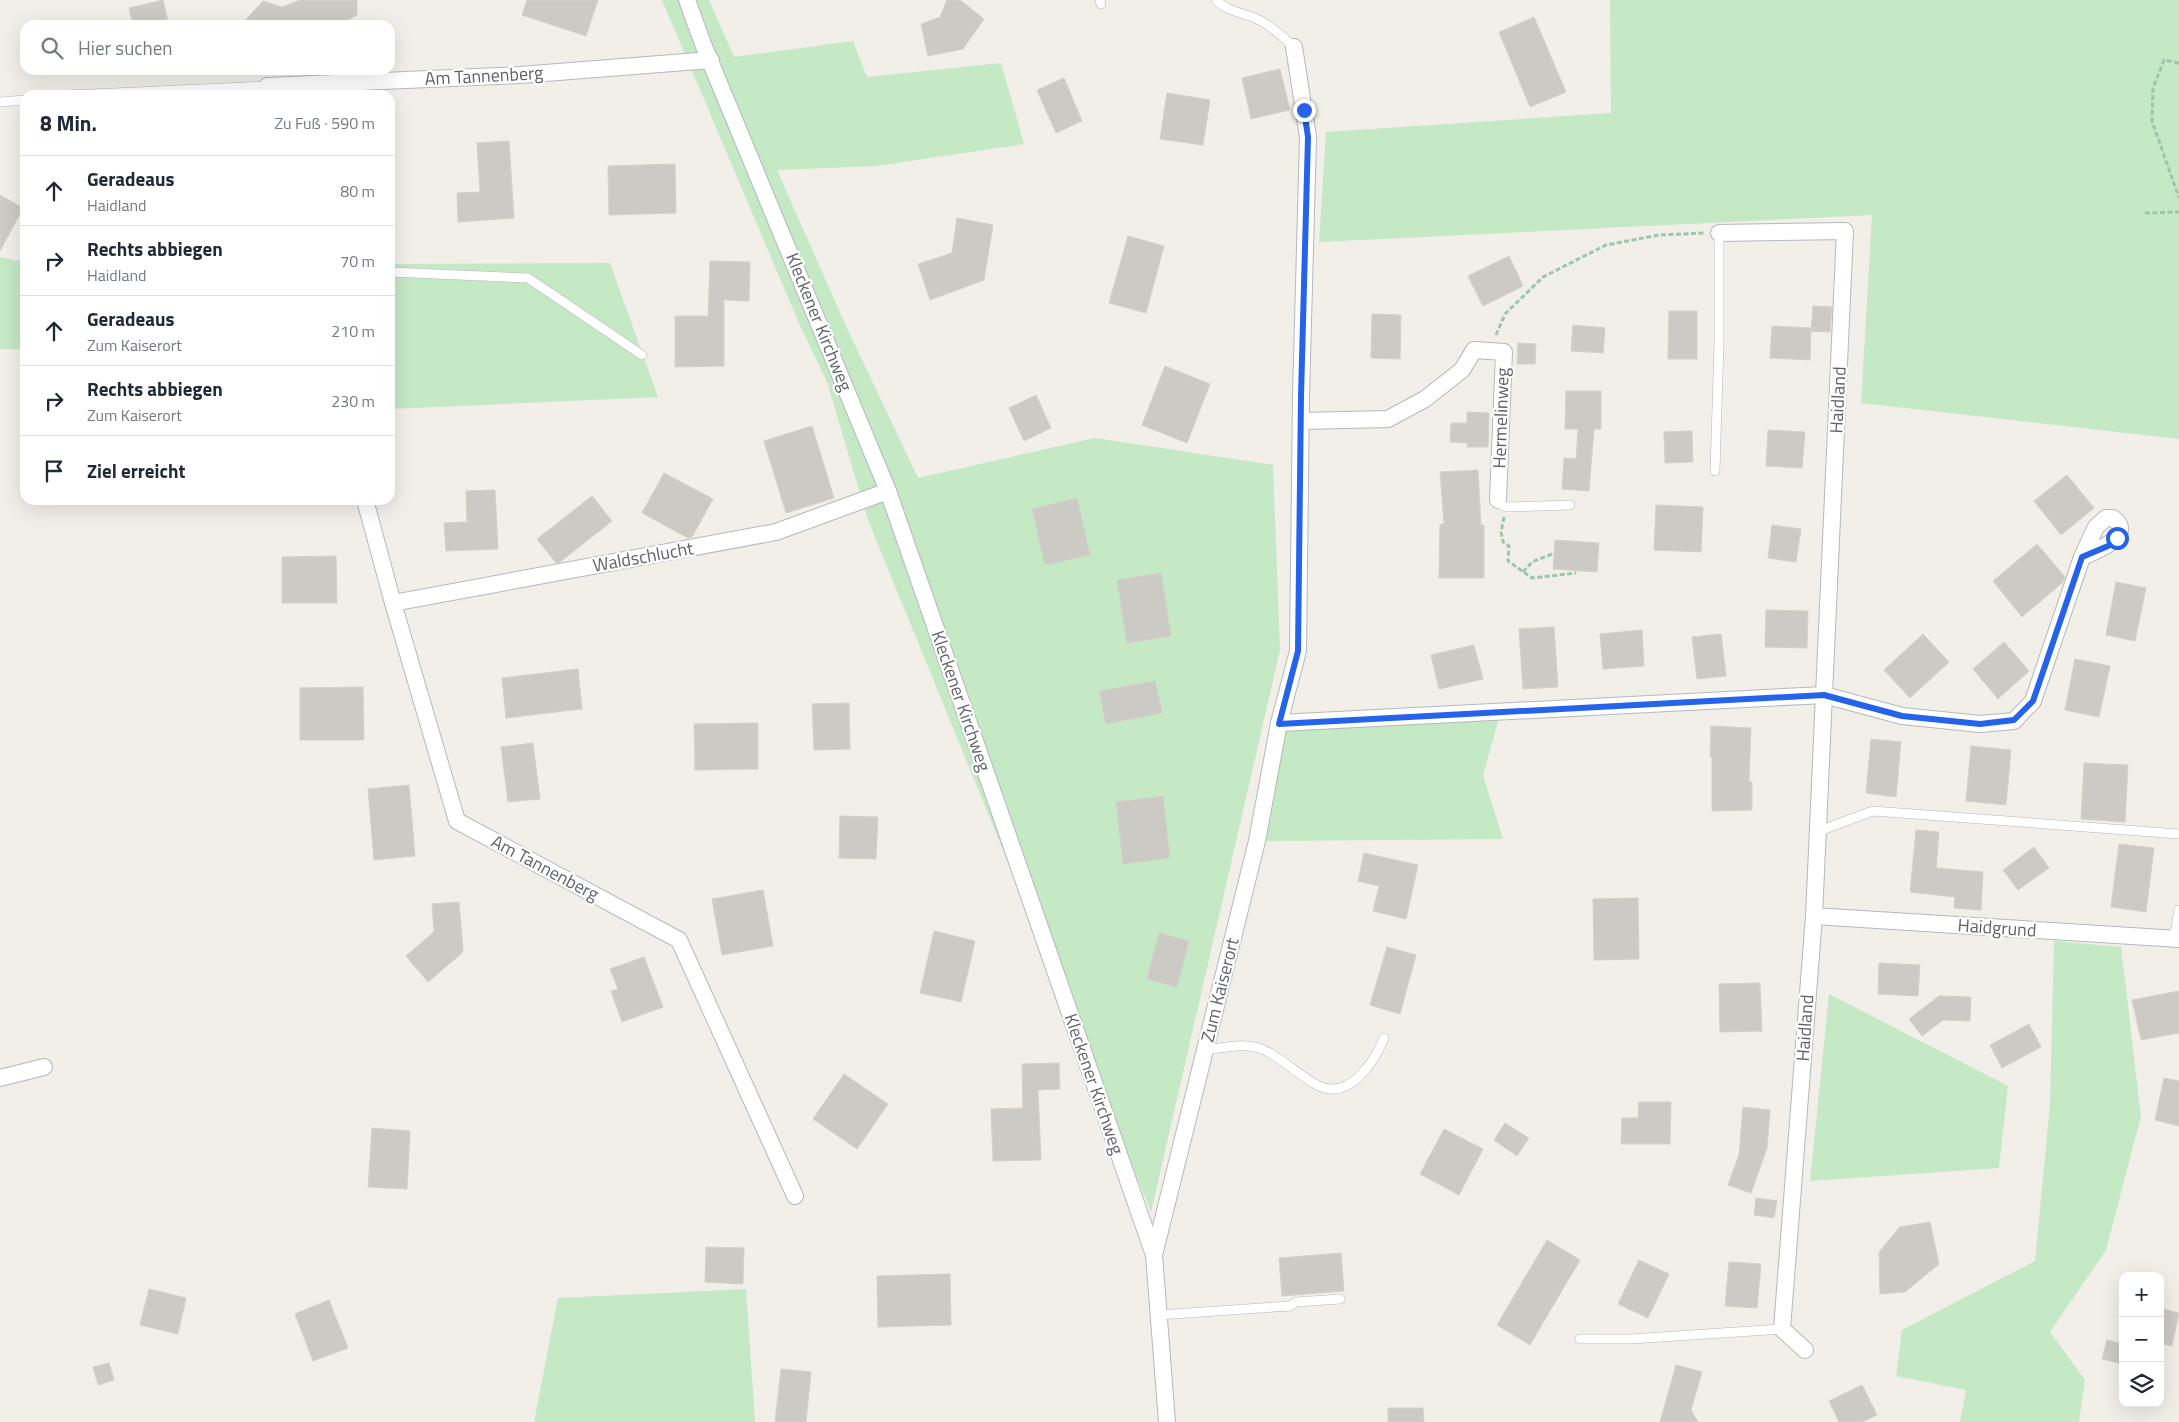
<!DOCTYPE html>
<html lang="de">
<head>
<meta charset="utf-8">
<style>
	:root { --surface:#fff; --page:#f2f2f3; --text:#1f2937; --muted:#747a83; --line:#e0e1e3 }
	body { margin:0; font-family:"Titillium Web",sans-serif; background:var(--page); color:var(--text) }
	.controls { position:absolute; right:15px; bottom:15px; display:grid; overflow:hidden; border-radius:10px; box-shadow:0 5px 20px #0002 }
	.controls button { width:45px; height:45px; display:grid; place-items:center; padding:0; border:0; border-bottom:1px solid var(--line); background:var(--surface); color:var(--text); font:25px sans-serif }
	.stop { position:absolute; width:15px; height:15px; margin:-11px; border:4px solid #2563eb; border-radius:50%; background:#fff }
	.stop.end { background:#2563eb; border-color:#fff; box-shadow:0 1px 5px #0008 }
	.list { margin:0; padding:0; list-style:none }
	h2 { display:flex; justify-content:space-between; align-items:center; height:65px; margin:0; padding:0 20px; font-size:21px }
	h2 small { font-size:16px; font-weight:400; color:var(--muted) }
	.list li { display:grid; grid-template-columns:32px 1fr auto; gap:15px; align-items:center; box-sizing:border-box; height:70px; padding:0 20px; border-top:1px solid var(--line) }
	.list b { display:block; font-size:19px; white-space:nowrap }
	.list p { margin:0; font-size:16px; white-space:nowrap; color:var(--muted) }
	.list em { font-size:16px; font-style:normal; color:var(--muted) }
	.icon { flex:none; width:28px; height:28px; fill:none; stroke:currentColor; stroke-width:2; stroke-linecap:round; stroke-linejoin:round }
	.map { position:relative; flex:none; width:2179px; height:1422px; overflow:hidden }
	.search { position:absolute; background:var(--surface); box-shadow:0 5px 20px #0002; left:20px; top:20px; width:375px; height:55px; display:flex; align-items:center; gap:12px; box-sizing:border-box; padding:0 18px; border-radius:15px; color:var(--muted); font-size:19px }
	.panel { position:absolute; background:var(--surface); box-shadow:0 5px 20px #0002; left:20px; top:90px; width:375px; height:415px; border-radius:15px }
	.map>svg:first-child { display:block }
	.green { fill:#c5e8c5 }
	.building { fill:#cccac5; stroke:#d6d1c6 }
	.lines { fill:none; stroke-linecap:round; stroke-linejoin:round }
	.service-casing { stroke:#b5b8bc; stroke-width:10 }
	.minor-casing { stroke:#b5b8bc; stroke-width:18 }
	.path { stroke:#9cc7a9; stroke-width:3; stroke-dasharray:5 2.5; stroke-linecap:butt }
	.service { stroke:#fff; stroke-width:9 }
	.minor { stroke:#fff; stroke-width:16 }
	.route { stroke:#2563eb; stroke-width:6 }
	.labels { text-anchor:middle; stroke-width:4.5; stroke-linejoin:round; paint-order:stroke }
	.street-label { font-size:18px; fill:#5f6368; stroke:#fff }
</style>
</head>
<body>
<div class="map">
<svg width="2179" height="1422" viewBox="0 0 2179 1422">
	<rect width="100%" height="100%" fill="#f1efe8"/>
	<g class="green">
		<path d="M 662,0 L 709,0 L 734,57 L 853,41 L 867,77 L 1001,63 L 1024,144 L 876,166 L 777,170 L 846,326 L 918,478 L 1095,438 L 1273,465 L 1280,650 L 1151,1212 L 868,520 L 827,382 L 798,321 Z"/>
		<path d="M 1610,0 L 2179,0 L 2179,439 L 1861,403 L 1872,215 L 1319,242 L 1326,132 L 1611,113 Z"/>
		<path d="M 0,257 L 25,262 L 25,349 L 0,349 Z"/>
		<path d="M 610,263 L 658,397 L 390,409 L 390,264 Z"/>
		<path d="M 1501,711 L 1483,775 L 1503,839 L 1257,841 L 1279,723 Z"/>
		<path d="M 2054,941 L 2121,947 L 2141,1116 L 2106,1250 L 2050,1332 L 2085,1380 L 2079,1422 L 1960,1422 L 1966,1390 L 1896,1376 L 1902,1330 L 2035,1261 L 2050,1105 Z"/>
		<path d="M 1829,994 L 2008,1086 L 1999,1168 L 1810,1181 Z"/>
		<path d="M 746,1289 L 755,1422 L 534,1422 L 558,1298 Z"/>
	</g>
	<g class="building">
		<path d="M 163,0 L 169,25 L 133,25 L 129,8 Z"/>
		<path d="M 300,0 L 357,0 L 357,15 L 339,25 L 241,25 L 263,1 L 282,7 Z"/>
		<path d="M 527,0 L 598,0 L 586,36 L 522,15 Z"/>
		<path d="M 947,0 L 960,0 L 984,19 L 963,49 L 928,56 L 921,24 L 940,17 Z"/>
		<path d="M 1534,17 L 1566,92 L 1530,107 L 1499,32 Z"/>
		<path d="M 1280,69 L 1290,110 L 1251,119 L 1242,78 Z"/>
		<path d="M 1064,78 L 1082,121 L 1056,133 L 1037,90 Z"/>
		<path d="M 1167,93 L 1210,100 L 1203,145 L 1160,139 Z"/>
		<path d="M 509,141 L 514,218 L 458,222 L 457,193 L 480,192 L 477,143 Z"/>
		<path d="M 675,164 L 676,213 L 609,215 L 608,166 Z"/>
		<path d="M 0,195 L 23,208 L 0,251 Z"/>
		<path d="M 957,218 L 993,225 L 984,280 L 930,300 L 918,264 L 952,253 Z"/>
		<path d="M 1128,236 L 1164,246 L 1146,313 L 1109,303 Z"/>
		<path d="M 1509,256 L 1523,286 L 1483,306 L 1468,276 Z"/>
		<path d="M 710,261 L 750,262 L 749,301 L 724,300 L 724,366 L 675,367 L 675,316 L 708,316 Z"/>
		<path d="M 1813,306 L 1832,307 L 1830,332 L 1811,331 Z"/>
		<path d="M 1669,311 L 1697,311 L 1697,359 L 1668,359 Z"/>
		<path d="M 1372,314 L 1401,315 L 1400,359 L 1371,358 Z"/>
		<path d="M 1573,325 L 1605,328 L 1603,353 L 1571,351 Z"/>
		<path d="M 1772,326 L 1811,328 L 1810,360 L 1770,358 Z"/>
		<path d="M 1518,343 L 1536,344 L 1535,364 L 1517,364 Z"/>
		<path d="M 1165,366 L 1210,384 L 1187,443 L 1142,425 Z"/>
		<path d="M 1566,391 L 1601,391 L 1601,429 L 1594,429 L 1589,491 L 1562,489 L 1564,458 L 1576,459 L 1578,429 L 1565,429 Z"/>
		<path d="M 1036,395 L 1051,428 L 1024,441 L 1009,408 Z"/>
		<path d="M 1467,412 L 1489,413 L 1488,447 L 1467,447 L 1467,443 L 1450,442 L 1451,423 L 1467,423 Z"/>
		<path d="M 812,426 L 834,498 L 786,513 L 764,441 Z"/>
		<path d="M 1768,430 L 1805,432 L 1802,468 L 1766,466 Z"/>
		<path d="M 1692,431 L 1693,462 L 1665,463 L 1664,432 Z"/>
		<path d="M 1478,470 L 1481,525 L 1484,525 L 1484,578 L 1439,578 L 1440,524 L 1444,524 L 1440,472 Z"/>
		<path d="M 664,473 L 713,499 L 692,537 L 688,538 L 642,513 Z"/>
		<path d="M 2067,475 L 2094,508 L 2061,535 L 2034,501 Z"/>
		<path d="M 495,490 L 498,549 L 446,551 L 444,523 L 467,522 L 466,491 Z"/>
		<path d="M 592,496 L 612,521 L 560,562 L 556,563 L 537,539 Z"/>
		<path d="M 1077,498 L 1090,555 L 1045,565 L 1032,509 Z"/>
		<path d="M 1656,505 L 1703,507 L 1701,552 L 1654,550 Z"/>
		<path d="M 1772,525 L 1801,529 L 1796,562 L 1768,558 Z"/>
		<path d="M 1555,540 L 1599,543 L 1597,572 L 1553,569 Z"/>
		<path d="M 2037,544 L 2065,577 L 2062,583 L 2022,617 L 1993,581 Z"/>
		<path d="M 336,556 L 337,603 L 282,603 L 282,557 Z"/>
		<path d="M 1161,573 L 1171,636 L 1127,643 L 1117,580 Z"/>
		<path d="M 2116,582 L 2146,588 L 2135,641 L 2106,635 Z"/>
		<path d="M 1766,610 L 1808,611 L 1807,648 L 1765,647 Z"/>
		<path d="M 1554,627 L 1558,687 L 1523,689 L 1519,629 Z"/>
		<path d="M 1642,630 L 1644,666 L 1603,669 L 1600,634 Z"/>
		<path d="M 1721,634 L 1726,676 L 1697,679 L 1692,637 Z"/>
		<path d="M 1923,634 L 1949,662 L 1910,698 L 1884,670 Z"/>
		<path d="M 2004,642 L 2029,671 L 1998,699 L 1973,669 Z"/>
		<path d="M 1474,645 L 1483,679 L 1439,689 L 1431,655 Z"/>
		<path d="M 2075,659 L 2110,666 L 2099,717 L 2065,710 Z"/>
		<path d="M 578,669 L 582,709 L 506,718 L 502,678 Z"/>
		<path d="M 1155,681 L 1162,713 L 1106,724 L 1099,691 Z"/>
		<path d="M 363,687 L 364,740 L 300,740 L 300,688 Z"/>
		<path d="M 849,703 L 850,749 L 814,750 L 812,704 Z"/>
		<path d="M 758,723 L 758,769 L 695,770 L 694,724 Z"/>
		<path d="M 1711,726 L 1751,728 L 1749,782 L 1752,782 L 1752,810 L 1712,811 L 1712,757 L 1710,757 Z"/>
		<path d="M 1871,739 L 1901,742 L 1896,797 L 1866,793 Z"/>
		<path d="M 533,743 L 540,799 L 508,802 L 501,747 Z"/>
		<path d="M 1971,746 L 2011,750 L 2006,805 L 1966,801 Z"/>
		<path d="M 2084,763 L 2128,765 L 2125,822 L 2081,819 Z"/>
		<path d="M 409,785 L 415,856 L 374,860 L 368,789 Z"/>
		<path d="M 1163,796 L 1170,858 L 1123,864 L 1116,802 Z"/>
		<path d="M 840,816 L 878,817 L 876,859 L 839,858 Z"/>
		<path d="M 1916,830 L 1939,832 L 1936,868 L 1983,872 L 1981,910 L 1954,908 L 1955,897 L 1910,892 Z"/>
		<path d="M 2119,844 L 2154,848 L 2146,912 L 2111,907 Z"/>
		<path d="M 2034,847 L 2049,868 L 2018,890 L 2003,870 Z"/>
		<path d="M 1364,853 L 1418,865 L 1406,919 L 1373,911 L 1379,886 L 1358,881 Z"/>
		<path d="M 763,890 L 773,946 L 722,955 L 712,899 Z"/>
		<path d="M 1638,898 L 1639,959 L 1594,960 L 1593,899 Z"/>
		<path d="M 459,902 L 463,950 L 462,953 L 428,982 L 406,956 L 434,932 L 432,904 Z"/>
		<path d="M 934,931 L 975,941 L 961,1002 L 920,993 Z"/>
		<path d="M 1159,933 L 1189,941 L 1177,987 L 1147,979 Z"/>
		<path d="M 1387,947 L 1416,955 L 1400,1014 L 1370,1005 Z"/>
		<path d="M 644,957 L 663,1007 L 622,1022 L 611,991 L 618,989 L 610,969 Z"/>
		<path d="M 1879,963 L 1920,965 L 1918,996 L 1878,994 Z"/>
		<path d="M 1760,983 L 1762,1031 L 1720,1032 L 1719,984 Z"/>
		<path d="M 2179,991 L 2179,1033 L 2141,1040 L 2132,1000 Z"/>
		<path d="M 1939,996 L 1971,997 L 1970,1021 L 1943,1020 L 1922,1036 L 1909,1019 Z"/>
		<path d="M 2029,1024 L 2041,1047 L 2002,1068 L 1990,1045 Z"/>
		<path d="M 1059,1063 L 1060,1089 L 1038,1090 L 1041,1160 L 993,1161 L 991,1109 L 1023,1108 L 1022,1064 Z"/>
		<path d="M 844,1074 L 888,1104 L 857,1149 L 813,1119 Z"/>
		<path d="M 2164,1078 L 2179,1081 L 2179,1126 L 2155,1120 Z"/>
		<path d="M 1639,1102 L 1671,1102 L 1670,1144 L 1621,1144 L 1622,1118 L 1638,1118 Z"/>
		<path d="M 1743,1107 L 1770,1110 L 1767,1148 L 1751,1193 L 1728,1185 L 1739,1155 Z"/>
		<path d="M 1505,1123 L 1529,1138 L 1517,1156 L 1494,1140 Z"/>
		<path d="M 372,1128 L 410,1131 L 407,1189 L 368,1187 Z"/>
		<path d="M 1444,1129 L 1483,1149 L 1459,1195 L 1420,1174 Z"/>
		<path d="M 1756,1198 L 1777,1201 L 1774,1218 L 1754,1215 Z"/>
		<path d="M 1930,1222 L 1939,1264 L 1905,1292 L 1880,1294 L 1879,1252 L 1900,1227 Z"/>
		<path d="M 1547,1240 L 1580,1260 L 1530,1345 L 1497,1325 Z"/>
		<path d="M 706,1247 L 744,1248 L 743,1284 L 705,1282 Z"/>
		<path d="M 1341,1253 L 1344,1291 L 1282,1296 L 1279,1258 Z"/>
		<path d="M 1639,1260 L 1669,1274 L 1648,1318 L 1618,1304 Z"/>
		<path d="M 1729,1262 L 1761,1264 L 1757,1308 L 1725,1306 Z"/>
		<path d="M 950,1274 L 951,1325 L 878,1327 L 877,1276 Z"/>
		<path d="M 149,1289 L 186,1298 L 178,1334 L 140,1325 Z"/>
		<path d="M 329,1300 L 348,1348 L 313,1361 L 295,1314 Z"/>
		<path d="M 2160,1308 L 2179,1313 L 2172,1346 L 2160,1343 Z"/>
		<path d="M 2107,1340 L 2123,1344 L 2123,1364 L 2102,1359 Z"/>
		<path d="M 109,1363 L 114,1380 L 98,1385 L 93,1367 Z"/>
		<path d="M 1676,1365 L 1702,1372 L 1691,1410 L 1698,1422 L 1660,1422 Z"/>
		<path d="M 781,1369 L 811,1372 L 806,1422 L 775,1422 Z"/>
		<path d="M 1862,1385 L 1877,1415 L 1862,1422 L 1839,1422 L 1829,1401 Z"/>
		<path d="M 1388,1408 L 1423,1408 L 1424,1422 L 1388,1422 Z"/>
	</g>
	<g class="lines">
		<g class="service-casing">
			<g id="service">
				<path d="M 1100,0 L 1101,4"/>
				<path d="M 1216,0 C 1228,12 1245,13 1259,20 C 1273,27 1283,37 1294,47"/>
				<path d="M 69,95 L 267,86"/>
				<path d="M 0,102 L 25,100"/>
				<path d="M 390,272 L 528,278 L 642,355"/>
				<path d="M 1715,471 L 1719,343 L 1719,233"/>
				<path d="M 1498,500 L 1503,506 L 1508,507 L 1570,505"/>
				<path d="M 1819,831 L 1873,811 L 2179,834"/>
				<path d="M 2174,939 L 2179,910"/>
				<path d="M 1205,1050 C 1224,1048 1244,1042 1262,1049 C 1282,1058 1298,1075 1317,1085 C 1349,1102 1374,1062 1384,1038"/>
				<path d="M 1158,1315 L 1290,1306 L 1296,1302 L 1340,1299"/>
				<path d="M 1580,1339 L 1631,1339 L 1782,1329"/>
			</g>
		</g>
		<g class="minor-casing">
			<g id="minor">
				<path d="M 687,0 L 703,44 L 888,491 L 1154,1255 L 1167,1422"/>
				<path d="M 269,95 L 267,86 L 520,75 L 711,60"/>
				<path d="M 1719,233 L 1845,231 L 1814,916 L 1782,1329 L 1805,1350"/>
				<path d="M 1301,421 L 1388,419 L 1425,399 L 1462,370 L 1474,350 L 1504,352 L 1498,500"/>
				<path d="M 365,500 L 393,603 L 457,821 L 679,940 L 795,1196"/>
				<path d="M 393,603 L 776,532 L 888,491"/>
				<path d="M 1279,723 L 1824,695 L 1902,716 L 1980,724 L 2014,721 L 2033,701 L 2082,557 L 2096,527 L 2106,518 L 2113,518 C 2137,536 2094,552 2082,557"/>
				<path d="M 1814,916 L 2179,939"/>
				<path d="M 0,1078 L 44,1067"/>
				<path d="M 1154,1255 L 1257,841 L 1279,723 L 1298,651 L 1301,396 L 1308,137 L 1294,47"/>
			</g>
		</g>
		<g class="path">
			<path d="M 2179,63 L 2164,60 L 2153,88 L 2152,121 L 2179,198"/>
			<path d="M 2145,213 L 2179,212"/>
			<path d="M 1496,335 L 1505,314 L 1543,277 L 1606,245 L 1659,235 L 1705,233"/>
			<path d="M 1504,517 L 1501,532 L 1503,542 L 1509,546 L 1508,561 L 1532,578 L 1576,573"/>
			<path d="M 1523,572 L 1532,562 L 1552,554"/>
		</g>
		<use href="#service" class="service"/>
		<use href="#minor" class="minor"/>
	</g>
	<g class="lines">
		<path class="route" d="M 1304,110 L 1308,137 L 1301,396 L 1298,651 L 1279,724 L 1824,695 L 1902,716 L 1980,724 L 2014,720 L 2033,701 L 2082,557 L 2108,546 L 2117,538"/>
	</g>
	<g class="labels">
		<g class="street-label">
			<text transform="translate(484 76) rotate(-3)" y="6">Am Tannenberg</text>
			<text transform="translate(819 322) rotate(68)" y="6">Kleckener Kirchweg</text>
			<text transform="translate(1838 400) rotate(-87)" y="6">Haidland</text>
			<text transform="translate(1501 418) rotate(-88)" y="6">Hermelinweg</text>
			<text transform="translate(643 557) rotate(-10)" y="6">Waldschlucht</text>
			<text transform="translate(961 701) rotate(71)" y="6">Kleckener Kirchweg</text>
			<text transform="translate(545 868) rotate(28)" y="6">Am Tannenberg</text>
			<text transform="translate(1997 928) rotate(4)" y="6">Haidgrund</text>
			<text transform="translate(1220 990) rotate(-76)" y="6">Zum Kaiserort</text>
			<text transform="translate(1805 1028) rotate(-86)" y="6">Haidland</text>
			<text transform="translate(1094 1084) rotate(71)" y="6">Kleckener Kirchweg</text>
		</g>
	</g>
</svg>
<div class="controls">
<button>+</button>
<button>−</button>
<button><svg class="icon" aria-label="layers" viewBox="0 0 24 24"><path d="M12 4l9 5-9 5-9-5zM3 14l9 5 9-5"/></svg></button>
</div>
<div class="stop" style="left:2117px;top:538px"></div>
<div class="stop end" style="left:1304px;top:110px"></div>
<div class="search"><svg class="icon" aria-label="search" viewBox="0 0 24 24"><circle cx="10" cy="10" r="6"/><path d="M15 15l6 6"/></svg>Hier suchen</div>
<section class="panel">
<h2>8 Min.<small>Zu Fuß · 590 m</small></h2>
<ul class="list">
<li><svg class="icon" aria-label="ahead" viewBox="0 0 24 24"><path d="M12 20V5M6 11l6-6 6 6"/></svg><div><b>Geradeaus</b><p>Haidland</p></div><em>80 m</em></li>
<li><svg class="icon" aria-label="right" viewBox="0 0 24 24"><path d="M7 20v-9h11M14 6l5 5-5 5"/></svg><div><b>Rechts abbiegen</b><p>Haidland</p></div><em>70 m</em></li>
<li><svg class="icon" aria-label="ahead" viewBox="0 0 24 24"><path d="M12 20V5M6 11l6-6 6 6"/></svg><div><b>Geradeaus</b><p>Zum Kaiserort</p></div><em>210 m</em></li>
<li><svg class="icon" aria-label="right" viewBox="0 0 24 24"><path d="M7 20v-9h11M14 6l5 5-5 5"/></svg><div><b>Rechts abbiegen</b><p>Zum Kaiserort</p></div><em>230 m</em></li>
<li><svg class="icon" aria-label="arrive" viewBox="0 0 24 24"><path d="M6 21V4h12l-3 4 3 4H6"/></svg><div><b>Ziel erreicht</b></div></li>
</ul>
</section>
</div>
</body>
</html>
